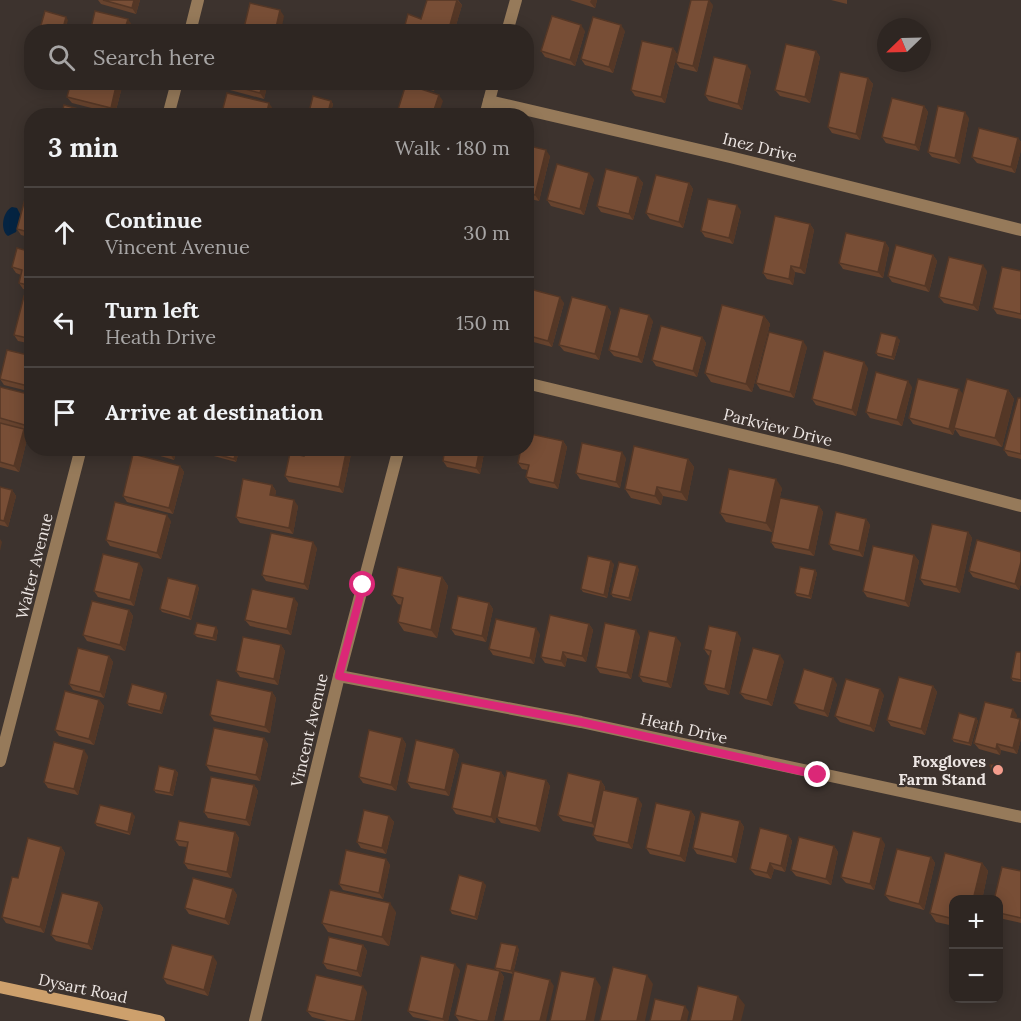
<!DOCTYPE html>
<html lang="en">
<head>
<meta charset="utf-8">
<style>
	:root { --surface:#2e2622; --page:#362e2a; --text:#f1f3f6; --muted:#a7a5a5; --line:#494340 }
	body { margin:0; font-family:Lora,serif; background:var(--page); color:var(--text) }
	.controls { position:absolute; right:18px; bottom:18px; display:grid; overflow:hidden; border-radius:12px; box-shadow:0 3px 15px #0003 }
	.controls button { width:54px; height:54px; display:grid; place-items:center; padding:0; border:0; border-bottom:2px solid var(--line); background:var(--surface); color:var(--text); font:30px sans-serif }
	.compass { position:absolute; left:877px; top:18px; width:54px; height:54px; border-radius:50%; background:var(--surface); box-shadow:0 3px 15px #0003; rotate:247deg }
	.stop { position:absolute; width:18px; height:18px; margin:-14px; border:4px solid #db2777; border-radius:50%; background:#fff }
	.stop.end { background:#db2777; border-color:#fff; box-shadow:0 2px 6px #0008 }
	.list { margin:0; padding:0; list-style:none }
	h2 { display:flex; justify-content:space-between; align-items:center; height:78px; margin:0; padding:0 24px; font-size:26px }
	h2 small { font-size:20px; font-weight:400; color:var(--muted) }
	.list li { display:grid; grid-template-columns:39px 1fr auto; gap:18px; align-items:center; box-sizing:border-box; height:90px; padding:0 24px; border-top:2px solid var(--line) }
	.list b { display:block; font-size:22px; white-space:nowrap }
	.list p { margin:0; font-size:20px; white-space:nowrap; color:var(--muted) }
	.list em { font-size:20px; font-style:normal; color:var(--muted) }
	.icon { flex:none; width:33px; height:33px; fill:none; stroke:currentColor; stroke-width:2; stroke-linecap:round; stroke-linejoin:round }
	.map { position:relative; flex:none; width:1021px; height:1021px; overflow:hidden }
	.search { position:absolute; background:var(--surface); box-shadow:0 3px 15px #0003; left:24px; top:24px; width:510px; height:66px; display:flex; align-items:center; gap:15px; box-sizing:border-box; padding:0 21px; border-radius:24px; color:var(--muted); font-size:22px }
	.panel { position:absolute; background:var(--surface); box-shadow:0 3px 15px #0003; left:24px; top:108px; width:510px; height:348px; border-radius:24px }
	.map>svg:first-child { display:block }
	.water { fill:#052442 }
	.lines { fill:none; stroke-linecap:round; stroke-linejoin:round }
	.street { stroke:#967a5a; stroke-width:12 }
	.secondary { stroke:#cda06c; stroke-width:12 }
	.wall { fill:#67432e }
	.shaded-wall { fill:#543726 }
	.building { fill:#784e36; stroke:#543726; stroke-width:1.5 }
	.route { stroke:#db2777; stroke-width:8 }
	.poi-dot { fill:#f49d8d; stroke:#3d332e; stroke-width:2 }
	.labels { text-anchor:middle; stroke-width:4.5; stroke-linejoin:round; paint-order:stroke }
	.street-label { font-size:16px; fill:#ede6e3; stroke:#3d332e }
	.poi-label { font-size:16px; font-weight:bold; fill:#ede6e3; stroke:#3d332e; text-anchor:end }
</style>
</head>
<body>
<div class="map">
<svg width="1021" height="1021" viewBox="0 0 1021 1021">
	<rect width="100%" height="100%" fill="#3d332e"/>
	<path class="water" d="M 12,207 L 17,208 L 21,216 L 16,232 L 8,236 C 0,231 2,212 12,207 Z"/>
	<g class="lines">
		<g class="street">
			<path d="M 190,32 L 198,0"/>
			<path d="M 507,32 L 516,0"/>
			<path d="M 489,101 L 730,157 L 1021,230"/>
			<path d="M 168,116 L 177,82"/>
			<path d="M 485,116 L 494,82"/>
			<path d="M 526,383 L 842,459 L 1021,506"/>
			<path d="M 339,676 L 581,722 L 1021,817"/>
			<path d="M 0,761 L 81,448"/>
			<path d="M 255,1021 L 339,676 L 399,448"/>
		</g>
		<path class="secondary" d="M 0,987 L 159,1021"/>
	</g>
	<g class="wall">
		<path d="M 98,0 L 140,0 L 136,14 L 101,4 Z"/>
		<path d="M 427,0 L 458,0 L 462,5 L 454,32 L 409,32 L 405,25 L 421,19 Z"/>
		<path d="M 570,0 L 597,0 L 595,8 Z"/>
		<path d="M 831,0 L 847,0 L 847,4 Z"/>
		<path d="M 713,5 L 697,72 L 680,68 L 676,62 Z"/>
		<path d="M 585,31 L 575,66 L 545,57 L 541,51 Z"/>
		<path d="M 625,31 L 613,73 L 585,65 L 581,59 Z"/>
		<path d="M 673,48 L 677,54 L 665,103 L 635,96 L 631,90 Z"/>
		<path d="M 816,51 L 820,57 L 810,103 L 780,96 L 775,90 Z"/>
		<path d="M 751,71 L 742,110 L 709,101 L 705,95 Z"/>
		<path d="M 868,78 L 873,84 L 860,140 L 832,133 L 828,127 Z"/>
		<path d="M 71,82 L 119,82 L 122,87 L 115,114 L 72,103 L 67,97 Z"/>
		<path d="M 226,82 L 268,82 L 264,99 L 230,90 L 226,84 Z"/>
		<path d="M 406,82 L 436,82 L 434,91 Z"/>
		<path d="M 331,101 L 333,104 L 330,116 L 314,116 L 311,115 L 309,112 Z"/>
		<path d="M 924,106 L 928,112 L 919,151 L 886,143 L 882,137 Z"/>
		<path d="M 969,118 L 960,164 L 932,157 L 928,152 Z"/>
		<path d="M 1018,138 L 1021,142 L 1021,150 L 1015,173 L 977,163 L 972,157 Z"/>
		<path d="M 526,145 L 550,156 L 539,201 L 526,198 Z"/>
		<path d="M 638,177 L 643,183 L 633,220 L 601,212 L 597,206 Z"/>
		<path d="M 594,179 L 584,215 L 551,206 L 547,200 Z"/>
		<path d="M 689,183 L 693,189 L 683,228 L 650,219 L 646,213 Z"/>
		<path d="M 32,201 L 32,238 L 21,235 L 17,229 Z"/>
		<path d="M 741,211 L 733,244 L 705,237 L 701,231 Z"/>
		<path d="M 810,224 L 814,230 L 805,274 L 795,272 L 793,285 L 767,279 L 763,273 Z"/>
		<path d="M 885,242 L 889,248 L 883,278 L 843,269 L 839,263 Z"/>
		<path d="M 32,252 L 32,291 L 23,289 L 19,283 L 21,275 L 16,273 L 12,267 Z"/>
		<path d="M 933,255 L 937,261 L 929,292 L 892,282 L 888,276 Z"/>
		<path d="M 987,271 L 978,311 L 944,303 L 939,297 Z"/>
		<path d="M 1021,271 L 1021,319 L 997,314 L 993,308 Z"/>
		<path d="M 526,288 L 564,303 L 552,347 L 526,340 Z"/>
		<path d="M 32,298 L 32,344 L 18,341 L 14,335 Z"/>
		<path d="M 607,306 L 611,312 L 599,360 L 564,351 L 559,345 Z"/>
		<path d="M 764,316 L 770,324 L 752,392 L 711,382 L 705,373 Z"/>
		<path d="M 653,321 L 642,363 L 614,356 L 609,350 Z"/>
		<path d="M 702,337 L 706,343 L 697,377 L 656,366 L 652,360 Z"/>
		<path d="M 900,340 L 894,360 L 878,356 L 876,353 Z"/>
		<path d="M 807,347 L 794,398 L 760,389 L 756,383 Z"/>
		<path d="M 32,356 L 32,392 L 4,385 L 0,379 Z"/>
		<path d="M 868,368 L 856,416 L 816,405 L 812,399 Z"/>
		<path d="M 0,387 L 32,395 L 32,431 L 24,429 L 28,435 L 19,472 L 0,467 Z"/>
		<path d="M 912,387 L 902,426 L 870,418 L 866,412 Z"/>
		<path d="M 1008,390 L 1014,399 L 1002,447 L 960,436 L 955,429 L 953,435 L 913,424 L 909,418 L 963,394 Z"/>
		<path d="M 1021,398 L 1021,459 L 1008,456 L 1004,450 Z"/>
		<path d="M 563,441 L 567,447 L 558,489 L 530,483 L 526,477 L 528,470 L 522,469 L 518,463 Z"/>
		<path d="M 133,448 L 177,448 L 174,460 Z"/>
		<path d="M 240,448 L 236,462 L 210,455 L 208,452 Z"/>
		<path d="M 485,448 L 480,474 L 447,467 L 443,461 Z"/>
		<path d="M 352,449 L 343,493 L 289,482 L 285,476 L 304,456 Z"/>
		<path d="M 626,458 L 620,488 L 580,479 L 576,473 Z"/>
		<path d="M 688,459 L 694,467 L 687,501 L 663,496 L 661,505 L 631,498 L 625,489 Z"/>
		<path d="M 180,466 L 184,472 L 173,514 L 127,502 L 123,496 Z"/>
		<path d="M 272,485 L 276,491 L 275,496 L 298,506 L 293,534 L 240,523 L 236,517 Z"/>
		<path d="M 0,487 L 12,490 L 16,496 L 8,527 L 0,525 Z"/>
		<path d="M 782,488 L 772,532 L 726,522 L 720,513 Z"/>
		<path d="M 819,506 L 823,512 L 814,556 L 775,548 L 771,542 Z"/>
		<path d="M 866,519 L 870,525 L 863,557 L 833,550 L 829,544 Z"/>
		<path d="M 171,521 L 161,559 L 110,546 L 106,540 Z"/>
		<path d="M 968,532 L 972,538 L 960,593 L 924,585 L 920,579 Z"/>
		<path d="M 317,548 L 308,590 L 266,581 L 262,575 Z"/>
		<path d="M 1021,552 L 1021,583 L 1019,590 L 973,577 L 969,571 Z"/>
		<path d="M 914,555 L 919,561 L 909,607 L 867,597 L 863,591 Z"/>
		<path d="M 614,564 L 607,598 L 583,592 L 581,589 Z"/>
		<path d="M 143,569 L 134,606 L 98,597 L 94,591 Z"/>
		<path d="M 639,569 L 631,601 L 613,597 L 611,594 Z"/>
		<path d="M 815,570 L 817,573 L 811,599 L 797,596 L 795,593 Z"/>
		<path d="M 442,577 L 448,586 L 437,638 L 404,631 L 398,622 L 402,605 L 398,604 L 392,595 Z"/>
		<path d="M 197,585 L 199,588 L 191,620 L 162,612 L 160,609 Z"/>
		<path d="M 298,603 L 291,635 L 250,626 L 245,620 Z"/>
		<path d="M 489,603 L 493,609 L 486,642 L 455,635 L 451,629 Z"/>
		<path d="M 129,610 L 133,616 L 125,651 L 87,641 L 83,635 Z"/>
		<path d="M 589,624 L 593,630 L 586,662 L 567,658 L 565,667 L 545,663 L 541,657 Z"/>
		<path d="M 218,630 L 216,641 L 197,637 L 194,634 Z"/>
		<path d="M 540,634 L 534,664 L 493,655 L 489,649 Z"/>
		<path d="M 640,636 L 631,679 L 600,673 L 596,667 Z"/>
		<path d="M 741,638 L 729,695 L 708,690 L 704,684 L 710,656 L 708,655 L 704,649 Z"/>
		<path d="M 681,643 L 671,688 L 643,682 L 639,676 Z"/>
		<path d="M 281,645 L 285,651 L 278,685 L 240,677 L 236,671 Z"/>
		<path d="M 1021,652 L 1021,682 L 1013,681 L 1011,678 Z"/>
		<path d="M 109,656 L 113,662 L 104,698 L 73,690 L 69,684 Z"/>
		<path d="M 784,661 L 772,706 L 745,699 L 740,693 Z"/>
		<path d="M 837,684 L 828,717 L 799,709 L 794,703 Z"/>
		<path d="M 933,686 L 937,692 L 925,735 L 891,726 L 887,720 Z"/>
		<path d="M 272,692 L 276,698 L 270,733 L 214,721 L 210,715 Z"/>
		<path d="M 165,693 L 167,696 L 162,714 L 129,706 L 127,703 Z"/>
		<path d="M 884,695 L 874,732 L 840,722 L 835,716 Z"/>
		<path d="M 99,700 L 104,706 L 94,745 L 59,736 L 55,730 Z"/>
		<path d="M 1017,715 L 1016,718 L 1021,720 L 1021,739 L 1017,754 L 1001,750 L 1000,755 L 979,749 L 974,743 Z"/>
		<path d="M 976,718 L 978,721 L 971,746 L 954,742 L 952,739 Z"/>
		<path d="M 264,738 L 268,744 L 260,781 L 210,771 L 206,765 Z"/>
		<path d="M 402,738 L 406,744 L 396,791 L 363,783 L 359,777 Z"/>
		<path d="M 454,749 L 459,755 L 449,796 L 411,788 L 407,782 Z"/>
		<path d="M 88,756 L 78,795 L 48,788 L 44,782 Z"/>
		<path d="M 1000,763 L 1004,772 L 994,775 L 992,772 Z"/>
		<path d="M 175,770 L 178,773 L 173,796 L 156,793 L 154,790 Z"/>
		<path d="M 501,772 L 505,778 L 495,823 L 456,814 L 452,808 Z"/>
		<path d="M 546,780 L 550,786 L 540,832 L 501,823 L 497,817 Z"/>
		<path d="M 601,781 L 605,787 L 605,790 L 642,804 L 632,849 L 597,841 L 593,835 L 595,828 L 563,821 L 558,815 Z"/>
		<path d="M 254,785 L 258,791 L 250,826 L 208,818 L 204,812 Z"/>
		<path d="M 691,811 L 695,817 L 685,862 L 650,854 L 646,848 Z"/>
		<path d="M 135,816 L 130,835 L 97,826 L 95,823 Z"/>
		<path d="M 389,816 L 394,822 L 386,854 L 361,848 L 357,842 Z"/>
		<path d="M 740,821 L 744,827 L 736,863 L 697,854 L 693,848 Z"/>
		<path d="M 235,832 L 239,838 L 231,878 L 188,869 L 184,863 L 187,847 L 179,846 L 175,840 Z"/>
		<path d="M 788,835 L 792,841 L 785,872 L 774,869 L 771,879 L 755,875 L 750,869 Z"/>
		<path d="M 885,844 L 874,890 L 846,883 L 841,877 Z"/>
		<path d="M 834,846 L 838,852 L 831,885 L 796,876 L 791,870 Z"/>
		<path d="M 61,847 L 65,853 L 44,933 L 6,923 L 2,917 Z"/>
		<path d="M 931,857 L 935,863 L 924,910 L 890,901 L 885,895 Z"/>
		<path d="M 386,859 L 390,865 L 383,899 L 343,890 L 339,884 Z"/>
		<path d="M 982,863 L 988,871 L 982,900 L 954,900 L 954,926 L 936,922 L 930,913 Z"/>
		<path d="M 1021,871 L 1021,923 L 999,918 L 999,900 Z"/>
		<path d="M 486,885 L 477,920 L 452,914 L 450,910 Z"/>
		<path d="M 233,889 L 237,895 L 229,925 L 189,914 L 185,908 Z"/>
		<path d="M 99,902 L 103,908 L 92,950 L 56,941 L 51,935 Z"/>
		<path d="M 396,912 L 389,946 L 328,932 L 322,923 Z"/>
		<path d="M 363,945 L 367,951 L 361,977 L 327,969 L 323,963 Z"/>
		<path d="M 519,949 L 513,974 L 500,971 L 504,977 L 494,1021 L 459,1021 L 455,1015 L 497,971 L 495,968 Z"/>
		<path d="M 217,962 L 208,996 L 167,984 L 163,978 Z"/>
		<path d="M 460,970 L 448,1021 L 431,1021 L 413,1017 L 408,1011 Z"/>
		<path d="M 367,992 L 361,1021 L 327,1021 L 312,1017 L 307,1011 Z"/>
	</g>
	<g class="shaded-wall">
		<path d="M 134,0 L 140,0 L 136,14 L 132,8 Z"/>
		<path d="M 457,0 L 462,5 L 454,32 L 448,32 Z"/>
		<path d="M 591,0 L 597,0 L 595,8 L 590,2 Z"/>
		<path d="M 709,0 L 713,5 L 697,72 L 693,66 Z"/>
		<path d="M 280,10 L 284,16 L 281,32 L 275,32 Z"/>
		<path d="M 66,17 L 68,20 L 65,32 L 62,32 Z"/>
		<path d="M 128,19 L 132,25 L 130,32 L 124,32 Z"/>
		<path d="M 581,25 L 585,31 L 575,66 L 570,60 Z"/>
		<path d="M 621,25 L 625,31 L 613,73 L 609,67 Z"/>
		<path d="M 673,48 L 677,54 L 665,103 L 661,97 Z"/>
		<path d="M 816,51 L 820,57 L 810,103 L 805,97 Z"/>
		<path d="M 747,65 L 751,71 L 742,110 L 738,104 Z"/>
		<path d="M 868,78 L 873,84 L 860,140 L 856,134 Z"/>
		<path d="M 117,82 L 119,82 L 122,87 L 115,114 L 111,108 Z"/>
		<path d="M 263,82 L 268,82 L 264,99 L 260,93 Z"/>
		<path d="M 430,82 L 436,82 L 434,91 L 430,85 Z"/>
		<path d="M 439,95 L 443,101 L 438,116 L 432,116 Z"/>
		<path d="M 331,101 L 333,104 L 330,116 L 327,116 Z"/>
		<path d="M 269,103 L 273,109 L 271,116 L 266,116 Z"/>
		<path d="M 924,106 L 928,112 L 919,151 L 915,145 Z"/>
		<path d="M 965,112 L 969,118 L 960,164 L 955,158 Z"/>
		<path d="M 1018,138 L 1021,142 L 1021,150 L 1015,173 L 1011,167 Z"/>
		<path d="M 546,150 L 550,156 L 539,201 L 535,195 Z"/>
		<path d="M 589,173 L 594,179 L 584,215 L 580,209 Z"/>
		<path d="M 638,177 L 643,183 L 633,220 L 629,214 Z"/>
		<path d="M 689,183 L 693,189 L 683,228 L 679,222 Z"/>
		<path d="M 737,205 L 741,211 L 733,244 L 729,238 Z"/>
		<path d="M 810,224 L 814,230 L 805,274 L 800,268 Z"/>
		<path d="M 885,242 L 889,248 L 883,278 L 878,272 Z"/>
		<path d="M 933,255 L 937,261 L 929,292 L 925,286 Z"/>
		<path d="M 983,265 L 987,271 L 978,311 L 973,305 Z"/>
		<path d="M 791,266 L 795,272 L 793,285 L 789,279 Z"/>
		<path d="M 560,297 L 564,303 L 552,347 L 548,341 Z"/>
		<path d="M 607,306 L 611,312 L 599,360 L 595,354 Z"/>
		<path d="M 649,315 L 653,321 L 642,363 L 638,357 Z"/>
		<path d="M 764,316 L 770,324 L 752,392 L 746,384 Z"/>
		<path d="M 702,337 L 706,343 L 697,377 L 693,371 Z"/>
		<path d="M 897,337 L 900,340 L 894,360 L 892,357 Z"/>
		<path d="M 803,341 L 807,347 L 794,398 L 790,392 Z"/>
		<path d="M 864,362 L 868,368 L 856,416 L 852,410 Z"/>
		<path d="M 908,381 L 912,387 L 902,426 L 897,420 Z"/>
		<path d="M 959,389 L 964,395 L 953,435 L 949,429 Z"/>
		<path d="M 1008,390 L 1014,399 L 1002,447 L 995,438 Z"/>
		<path d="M 32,413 L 32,430 L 28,426 Z"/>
		<path d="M 24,429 L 28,435 L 19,472 L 14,466 Z"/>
		<path d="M 563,441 L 567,447 L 558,489 L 554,483 Z"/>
		<path d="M 171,448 L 177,448 L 174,460 L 170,454 Z"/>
		<path d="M 237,448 L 240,448 L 236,462 L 234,459 Z"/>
		<path d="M 347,448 L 352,449 L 343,493 L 339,487 Z"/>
		<path d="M 480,448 L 485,448 L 480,474 L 476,468 Z"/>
		<path d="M 622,452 L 626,458 L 620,488 L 616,482 Z"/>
		<path d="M 688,459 L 694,467 L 687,501 L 681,492 Z"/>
		<path d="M 180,466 L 184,472 L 173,514 L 169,508 Z"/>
		<path d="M 776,479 L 782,488 L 772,532 L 766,523 Z"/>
		<path d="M 272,485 L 276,491 L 274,501 L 270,495 Z"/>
		<path d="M 657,487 L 663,496 L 661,505 L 655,496 Z"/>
		<path d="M 12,490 L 16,496 L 8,527 L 4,521 Z"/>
		<path d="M 294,500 L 298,506 L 293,534 L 289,528 Z"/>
		<path d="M 819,506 L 823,512 L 814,556 L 809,550 Z"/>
		<path d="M 167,515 L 171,521 L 161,559 L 157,553 Z"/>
		<path d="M 866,519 L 870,525 L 863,557 L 859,551 Z"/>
		<path d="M 968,532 L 972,538 L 960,593 L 956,587 Z"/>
		<path d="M 0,539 L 2,542 L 0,551 Z"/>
		<path d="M 313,542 L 317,548 L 308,590 L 304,584 Z"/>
		<path d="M 914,555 L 919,561 L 909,607 L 905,601 Z"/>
		<path d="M 611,561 L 614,564 L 607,598 L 604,595 Z"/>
		<path d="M 1021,562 L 1021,583 L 1019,590 L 1015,584 Z"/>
		<path d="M 139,563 L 143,569 L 134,606 L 130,600 Z"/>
		<path d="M 637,566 L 639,569 L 631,601 L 629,598 Z"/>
		<path d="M 815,570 L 817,573 L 811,599 L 809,596 Z"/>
		<path d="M 442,577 L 448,586 L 437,638 L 431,630 Z"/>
		<path d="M 197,585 L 199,588 L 191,620 L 189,617 Z"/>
		<path d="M 294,598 L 298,603 L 291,635 L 287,629 Z"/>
		<path d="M 489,603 L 493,609 L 486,642 L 482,636 Z"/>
		<path d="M 129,610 L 133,616 L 125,651 L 120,645 Z"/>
		<path d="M 589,624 L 593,630 L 586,662 L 582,656 Z"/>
		<path d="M 216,627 L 218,630 L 216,641 L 213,638 Z"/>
		<path d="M 536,628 L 540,634 L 534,664 L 530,658 Z"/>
		<path d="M 636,630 L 640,636 L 631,679 L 627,673 Z"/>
		<path d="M 737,632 L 741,638 L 729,695 L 725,689 Z"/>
		<path d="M 676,637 L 681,643 L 671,688 L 667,682 Z"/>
		<path d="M 281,645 L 285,651 L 278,685 L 274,679 Z"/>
		<path d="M 563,652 L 567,658 L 565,667 L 561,661 Z"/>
		<path d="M 780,655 L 784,661 L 772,706 L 767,700 Z"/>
		<path d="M 109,656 L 113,662 L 104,698 L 100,692 Z"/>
		<path d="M 833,678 L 837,684 L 828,717 L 824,711 Z"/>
		<path d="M 933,686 L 937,692 L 925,735 L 921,729 Z"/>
		<path d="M 880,689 L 884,695 L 874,732 L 870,726 Z"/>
		<path d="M 272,692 L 276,698 L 270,733 L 265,727 Z"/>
		<path d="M 165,693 L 167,696 L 162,714 L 160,711 Z"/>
		<path d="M 99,700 L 104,706 L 94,745 L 89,739 Z"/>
		<path d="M 1013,709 L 1017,715 L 1015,723 L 1011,717 Z"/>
		<path d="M 976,718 L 978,721 L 971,746 L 969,743 Z"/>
		<path d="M 1020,719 L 1021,739 L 1017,754 L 1013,748 Z"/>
		<path d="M 264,738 L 268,744 L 260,781 L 256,775 Z"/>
		<path d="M 402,738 L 406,744 L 396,791 L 391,785 Z"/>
		<path d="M 997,744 L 1001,750 L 1000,755 L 996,749 Z"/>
		<path d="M 454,749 L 459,755 L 449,796 L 445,790 Z"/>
		<path d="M 84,750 L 88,756 L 78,795 L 74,789 Z"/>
		<path d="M 175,770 L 178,773 L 173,796 L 170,793 Z"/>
		<path d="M 501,772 L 505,778 L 495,823 L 491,817 Z"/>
		<path d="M 546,780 L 550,786 L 540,832 L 536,826 Z"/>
		<path d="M 601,781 L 605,787 L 596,829 L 592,823 Z"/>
		<path d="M 254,785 L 258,791 L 250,826 L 246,820 Z"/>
		<path d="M 638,798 L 642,804 L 632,849 L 628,843 Z"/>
		<path d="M 691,811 L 695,817 L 685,862 L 680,856 Z"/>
		<path d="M 132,813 L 135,816 L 130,835 L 128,832 Z"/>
		<path d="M 389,816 L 394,822 L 386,854 L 382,848 Z"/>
		<path d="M 740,821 L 744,827 L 736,863 L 732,857 Z"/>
		<path d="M 235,832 L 239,838 L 231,878 L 227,872 Z"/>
		<path d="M 788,835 L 792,841 L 785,872 L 781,866 Z"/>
		<path d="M 881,838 L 885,844 L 874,890 L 870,884 Z"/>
		<path d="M 834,846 L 838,852 L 831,885 L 826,879 Z"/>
		<path d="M 61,847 L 65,853 L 44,933 L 40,927 Z"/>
		<path d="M 931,857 L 935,863 L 924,910 L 919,904 Z"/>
		<path d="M 386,859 L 390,865 L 383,899 L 379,893 Z"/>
		<path d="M 770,863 L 774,869 L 771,879 L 767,873 Z"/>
		<path d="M 982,863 L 988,871 L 982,900 L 973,900 Z"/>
		<path d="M 483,882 L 486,885 L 477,920 L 475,917 Z"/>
		<path d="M 233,889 L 237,895 L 229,925 L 225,919 Z"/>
		<path d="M 99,902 L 103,908 L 92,950 L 88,944 Z"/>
		<path d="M 390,903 L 396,912 L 389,946 L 382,937 Z"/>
		<path d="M 363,945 L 367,951 L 361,977 L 357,971 Z"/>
		<path d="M 517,946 L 519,949 L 513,974 L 511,971 Z"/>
		<path d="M 213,956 L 217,962 L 208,996 L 204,990 Z"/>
		<path d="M 455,964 L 460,970 L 448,1021 L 444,1021 L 443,1019 Z"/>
		<path d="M 500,971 L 504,977 L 494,1021 L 488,1021 Z"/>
		<path d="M 647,975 L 653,984 L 645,1021 L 637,1021 Z"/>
		<path d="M 595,978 L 601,987 L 594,1021 L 586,1021 Z"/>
		<path d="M 550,980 L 554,986 L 546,1021 L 540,1021 Z"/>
		<path d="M 363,986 L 367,992 L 361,1021 L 355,1021 Z"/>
		<path d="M 738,996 L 745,1005 L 741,1021 L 733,1021 Z"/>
		<path d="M 685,1006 L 689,1012 L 687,1021 L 681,1021 Z"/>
	</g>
	<g class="building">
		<path d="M 103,0 L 134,0 L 132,8 Z"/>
		<path d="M 427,0 L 457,0 L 448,32 L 425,32 L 405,25 L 408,14 L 421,19 Z"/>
		<path d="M 691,0 L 709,0 L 693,66 L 676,62 Z"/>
		<path d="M 250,3 L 280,10 L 275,32 L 243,32 Z"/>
		<path d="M 45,11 L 66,17 L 62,32 L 39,32 Z"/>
		<path d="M 95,11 L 128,19 L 124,32 L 90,32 Z"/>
		<path d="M 552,16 L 581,25 L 570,60 L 541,51 Z"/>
		<path d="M 593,17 L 621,25 L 609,67 L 581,59 Z"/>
		<path d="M 642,41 L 673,48 L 661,97 L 631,90 Z"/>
		<path d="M 786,44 L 816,51 L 805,97 L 775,90 Z"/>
		<path d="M 714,57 L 747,65 L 738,104 L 705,95 Z"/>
		<path d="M 840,72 L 868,78 L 856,134 L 828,127 Z"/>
		<path d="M 71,82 L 117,82 L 111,108 L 67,97 Z"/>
		<path d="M 226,82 L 263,82 L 260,93 L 226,84 Z"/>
		<path d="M 421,82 L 430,82 L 430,85 Z"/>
		<path d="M 406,84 L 439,95 L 432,116 L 396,116 Z"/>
		<path d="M 227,93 L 269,103 L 266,116 L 221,116 Z"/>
		<path d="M 313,96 L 331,101 L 327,116 L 309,112 Z"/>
		<path d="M 892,98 L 924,106 L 915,145 L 882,137 Z"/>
		<path d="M 64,105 L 104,116 L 61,116 Z"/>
		<path d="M 938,106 L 965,112 L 955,158 L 928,152 Z"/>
		<path d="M 979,128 L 1018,138 L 1011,167 L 972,157 Z"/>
		<path d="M 526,145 L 546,150 L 535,195 L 526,193 Z"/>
		<path d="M 557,164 L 589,173 L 580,209 L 547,200 Z"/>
		<path d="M 606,169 L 638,177 L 629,214 L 597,206 Z"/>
		<path d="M 656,175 L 689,183 L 679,222 L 646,213 Z"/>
		<path d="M 25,199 L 32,201 L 32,233 L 17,229 Z"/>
		<path d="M 708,199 L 737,205 L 729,238 L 701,231 Z"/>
		<path d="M 775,216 L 810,224 L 800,268 L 791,266 L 789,279 L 763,273 Z"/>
		<path d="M 846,233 L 885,242 L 878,272 L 839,263 Z"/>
		<path d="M 896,245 L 933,255 L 925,286 L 888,276 Z"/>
		<path d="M 17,248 L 32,252 L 32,286 L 19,283 L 22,270 L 12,267 Z"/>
		<path d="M 949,257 L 983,265 L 973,305 L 939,297 Z"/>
		<path d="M 1002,267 L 1021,271 L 1021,314 L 993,308 Z"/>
		<path d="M 526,288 L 560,297 L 548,341 L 526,335 Z"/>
		<path d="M 24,296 L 32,298 L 32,339 L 14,335 Z"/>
		<path d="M 572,297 L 607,306 L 595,354 L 559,345 Z"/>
		<path d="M 722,305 L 764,316 L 746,384 L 705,373 Z"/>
		<path d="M 620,308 L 649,315 L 638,357 L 609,350 Z"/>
		<path d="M 661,326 L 702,337 L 693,371 L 652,360 Z"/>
		<path d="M 769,332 L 803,341 L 790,392 L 756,383 Z"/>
		<path d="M 881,333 L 897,337 L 892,357 L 876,353 Z"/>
		<path d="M 7,350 L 32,356 L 32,387 L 0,379 Z"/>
		<path d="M 824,351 L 864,362 L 852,410 L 812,399 Z"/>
		<path d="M 876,372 L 908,381 L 897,420 L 866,412 Z"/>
		<path d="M 918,379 L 959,389 L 949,429 L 909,418 Z"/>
		<path d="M 967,379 L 1008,390 L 995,438 L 954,428 Z"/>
		<path d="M 0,387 L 32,395 L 32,413 L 28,426 L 0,418 Z"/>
		<path d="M 1018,398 L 1021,398 L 1021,454 L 1004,450 Z"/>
		<path d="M 0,423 L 24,429 L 14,466 L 0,462 Z"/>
		<path d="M 526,433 L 563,441 L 554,483 L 526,477 L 529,465 L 518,463 L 521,448 L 526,448 Z"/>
		<path d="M 582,443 L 622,452 L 616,482 L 576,473 Z"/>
		<path d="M 634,446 L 688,459 L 681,492 L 657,487 L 655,496 L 625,489 Z"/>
		<path d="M 150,448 L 171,448 L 170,454 Z"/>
		<path d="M 209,448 L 237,448 L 234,459 L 208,452 Z"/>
		<path d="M 305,448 L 347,448 L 339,487 L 285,476 L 290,453 L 304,456 Z"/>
		<path d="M 445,448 L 480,448 L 476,468 L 443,461 Z"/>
		<path d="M 133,454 L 180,466 L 169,508 L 123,496 Z"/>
		<path d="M 729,469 L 776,479 L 766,523 L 720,513 Z"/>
		<path d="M 243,479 L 272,485 L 270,495 L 294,500 L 289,528 L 236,517 Z"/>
		<path d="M 0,487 L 12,490 L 4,521 L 0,520 Z"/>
		<path d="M 780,498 L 819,506 L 809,550 L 771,542 Z"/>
		<path d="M 115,502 L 167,515 L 157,553 L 106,540 Z"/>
		<path d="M 836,512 L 866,519 L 859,551 L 829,544 Z"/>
		<path d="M 932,524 L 968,532 L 956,587 L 920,579 Z"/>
		<path d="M 271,533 L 313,542 L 304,584 L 262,575 Z"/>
		<path d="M 977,540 L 1021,552 L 1021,562 L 1015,584 L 969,571 Z"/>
		<path d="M 873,546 L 914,555 L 905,601 L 863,591 Z"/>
		<path d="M 103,554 L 139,563 L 130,600 L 94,591 Z"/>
		<path d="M 588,556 L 611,561 L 604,595 L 581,589 Z"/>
		<path d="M 619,562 L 637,566 L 629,598 L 611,594 Z"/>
		<path d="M 398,567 L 442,577 L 431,630 L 398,622 L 403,598 L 392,595 Z"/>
		<path d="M 800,567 L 815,570 L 809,596 L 795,593 Z"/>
		<path d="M 168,578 L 197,585 L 189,617 L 160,609 Z"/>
		<path d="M 252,589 L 294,598 L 287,629 L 245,620 Z"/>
		<path d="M 458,596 L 489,603 L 482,636 L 451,629 Z"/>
		<path d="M 92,601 L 129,610 L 120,645 L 83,635 Z"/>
		<path d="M 550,615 L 589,624 L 582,656 L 563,652 L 561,661 L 541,657 Z"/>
		<path d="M 496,619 L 536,628 L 530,658 L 489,649 Z"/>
		<path d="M 197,623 L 216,627 L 213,638 L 194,634 Z"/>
		<path d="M 605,623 L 636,630 L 627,673 L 596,667 Z"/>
		<path d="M 709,626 L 737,632 L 725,689 L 704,684 L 711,651 L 704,649 Z"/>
		<path d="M 649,631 L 676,637 L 667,682 L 639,676 Z"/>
		<path d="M 243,637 L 281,645 L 274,679 L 236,671 Z"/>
		<path d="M 78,648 L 109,656 L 100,692 L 69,684 Z"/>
		<path d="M 753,648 L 780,655 L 767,700 L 740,693 Z"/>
		<path d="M 1016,652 L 1021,652 L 1021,680 L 1011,678 Z"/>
		<path d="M 804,669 L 833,678 L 824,711 L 794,703 Z"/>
		<path d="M 899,677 L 933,686 L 921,729 L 887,720 Z"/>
		<path d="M 846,679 L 880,689 L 870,726 L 835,716 Z"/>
		<path d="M 217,680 L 272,692 L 265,727 L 210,715 Z"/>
		<path d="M 132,684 L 165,693 L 160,711 L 127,703 Z"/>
		<path d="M 65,691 L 99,700 L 89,739 L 55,730 Z"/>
		<path d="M 985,702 L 1013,709 L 1011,717 L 1020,719 L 1013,748 L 997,744 L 996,749 L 974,743 Z"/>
		<path d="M 959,713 L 976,718 L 969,743 L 952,739 Z"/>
		<path d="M 214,728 L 264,738 L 256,775 L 206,765 Z"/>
		<path d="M 369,730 L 402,738 L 391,785 L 359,777 Z"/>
		<path d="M 416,740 L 454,749 L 445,790 L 407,782 Z"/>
		<path d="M 54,742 L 84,750 L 74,789 L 44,782 Z"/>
		<path d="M 462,763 L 501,772 L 491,817 L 452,808 Z"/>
		<path d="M 1000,763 L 1002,769 L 992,772 L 990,765 Z"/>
		<path d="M 159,766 L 175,770 L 170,793 L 154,790 Z"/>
		<path d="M 507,771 L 546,780 L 536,826 L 497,817 Z"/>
		<path d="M 568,773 L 601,781 L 592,823 L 558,815 Z"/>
		<path d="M 211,777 L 254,785 L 246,820 L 204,812 Z"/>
		<path d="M 603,790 L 638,798 L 628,843 L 593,835 Z"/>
		<path d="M 656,803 L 691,811 L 680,856 L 646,848 Z"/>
		<path d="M 100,805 L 132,813 L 128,832 L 95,823 Z"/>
		<path d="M 364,810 L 389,816 L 382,848 L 357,842 Z"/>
		<path d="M 701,812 L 740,821 L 732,857 L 693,848 Z"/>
		<path d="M 179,821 L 235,832 L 227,872 L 184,863 L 188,842 L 175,840 Z"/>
		<path d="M 760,828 L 788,835 L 781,866 L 770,863 L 767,873 L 750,869 Z"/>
		<path d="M 853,831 L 881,838 L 870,884 L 841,877 Z"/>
		<path d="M 799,837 L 834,846 L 826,879 L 791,870 Z"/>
		<path d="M 28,838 L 61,847 L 40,927 L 2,917 L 12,877 L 18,878 Z"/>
		<path d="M 897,849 L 931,857 L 919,904 L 885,895 Z"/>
		<path d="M 346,850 L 386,859 L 379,893 L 339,884 Z"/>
		<path d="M 945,853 L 982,863 L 973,900 L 954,900 L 954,919 L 930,913 Z"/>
		<path d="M 1002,867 L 1021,871 L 1021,918 L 999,913 L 999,900 L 994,900 Z"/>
		<path d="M 459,875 L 483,882 L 475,917 L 450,910 Z"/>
		<path d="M 193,878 L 233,889 L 225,919 L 185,908 Z"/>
		<path d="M 330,890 L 390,903 L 382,937 L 322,923 Z"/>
		<path d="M 62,893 L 99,902 L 88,944 L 51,935 Z"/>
		<path d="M 329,937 L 363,945 L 357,971 L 323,963 Z"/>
		<path d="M 501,943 L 517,946 L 511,971 L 495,968 Z"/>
		<path d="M 172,945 L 213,956 L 204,990 L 163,978 Z"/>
		<path d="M 421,956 L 455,964 L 443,1019 L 408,1011 Z"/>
		<path d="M 467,964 L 500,971 L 488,1021 L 479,1021 L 455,1015 Z"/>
		<path d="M 613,967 L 647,975 L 637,1021 L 600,1021 Z"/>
		<path d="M 514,971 L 550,980 L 540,1021 L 503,1021 Z"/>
		<path d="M 561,971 L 595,978 L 586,1021 L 550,1021 Z"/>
		<path d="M 316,975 L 363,986 L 355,1021 L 350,1021 L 307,1011 Z"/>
		<path d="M 698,986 L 738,996 L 733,1021 L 690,1021 Z"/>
		<path d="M 655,999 L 685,1006 L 681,1021 L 650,1021 Z"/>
	</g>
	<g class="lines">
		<path class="route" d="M 363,585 L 339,676 L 581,722 L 818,775"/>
	</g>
	<circle class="poi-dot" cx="998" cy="770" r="6"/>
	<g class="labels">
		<g class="street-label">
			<text transform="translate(760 147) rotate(14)" y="6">Inez Drive</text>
			<text transform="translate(778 427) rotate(14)" y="6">Parkview Drive</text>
			<text transform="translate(34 566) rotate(-76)" y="6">Walter Avenue</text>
			<text transform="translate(684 728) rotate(13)" y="6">Heath Drive</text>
			<text transform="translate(309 730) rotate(-77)" y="6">Vincent Avenue</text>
			<text transform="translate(83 988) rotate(12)" y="6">Dysart Road</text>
		</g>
		<g class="poi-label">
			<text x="986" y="767">Foxgloves<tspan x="986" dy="18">Farm Stand</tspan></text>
		</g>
	</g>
</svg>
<div class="controls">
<button>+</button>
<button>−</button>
</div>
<svg class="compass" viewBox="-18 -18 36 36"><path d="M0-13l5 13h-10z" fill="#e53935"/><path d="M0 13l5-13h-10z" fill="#a7a5a5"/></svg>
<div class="stop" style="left:363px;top:585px"></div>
<div class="stop end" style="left:818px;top:775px"></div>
<div class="search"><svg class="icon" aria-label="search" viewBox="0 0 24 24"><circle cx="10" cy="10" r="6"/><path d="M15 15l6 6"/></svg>Search here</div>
<section class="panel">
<h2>3 min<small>Walk · 180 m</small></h2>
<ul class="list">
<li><svg class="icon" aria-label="ahead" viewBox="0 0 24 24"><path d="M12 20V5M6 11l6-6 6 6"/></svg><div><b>Continue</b><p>Vincent Avenue</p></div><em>30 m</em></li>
<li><svg class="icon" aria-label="left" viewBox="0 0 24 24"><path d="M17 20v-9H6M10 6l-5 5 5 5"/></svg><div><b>Turn left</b><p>Heath Drive</p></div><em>150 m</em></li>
<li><svg class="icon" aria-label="arrive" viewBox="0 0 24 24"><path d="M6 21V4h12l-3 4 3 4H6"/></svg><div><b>Arrive at destination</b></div></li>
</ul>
</section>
</div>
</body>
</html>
